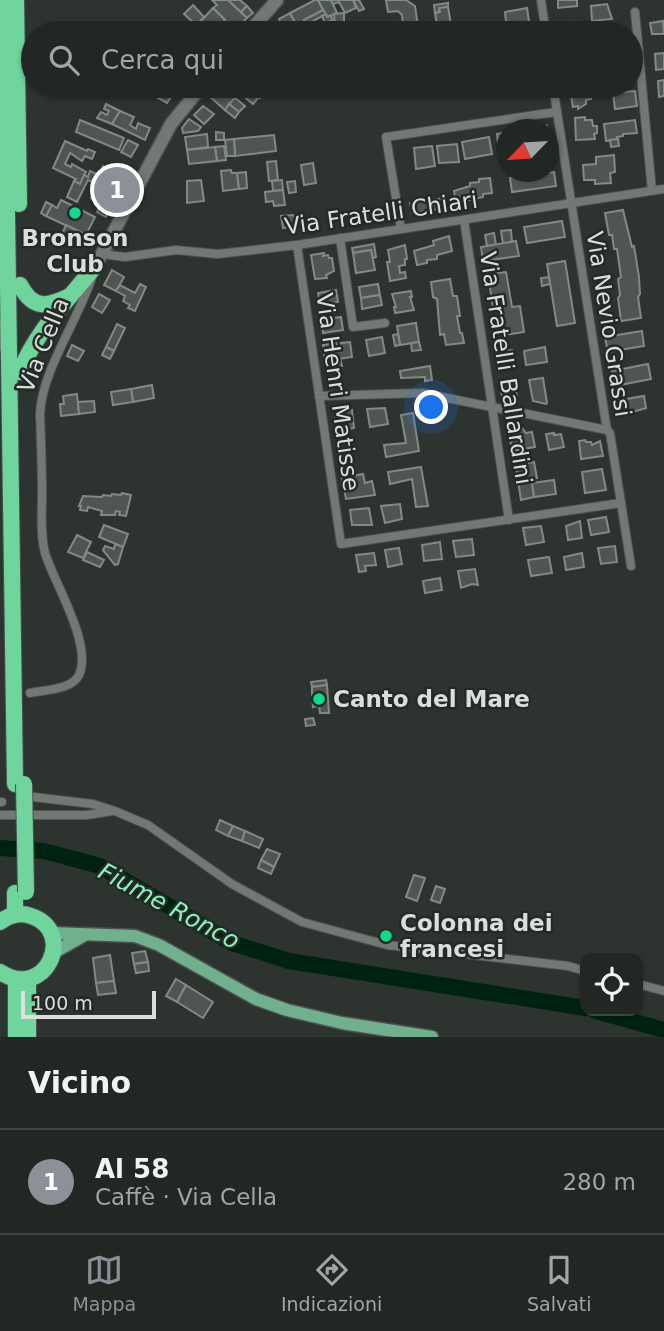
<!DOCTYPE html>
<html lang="it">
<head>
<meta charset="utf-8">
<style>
	:root { --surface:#222724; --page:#2e3331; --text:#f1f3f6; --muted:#a2a5a6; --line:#3f4441; --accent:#8c9099 }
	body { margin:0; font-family:"DejaVu Sans",sans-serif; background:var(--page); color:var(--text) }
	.controls { position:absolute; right:21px; bottom:21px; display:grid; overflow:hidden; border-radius:14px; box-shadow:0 2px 5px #0004 }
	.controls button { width:63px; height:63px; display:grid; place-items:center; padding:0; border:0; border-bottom:2px solid var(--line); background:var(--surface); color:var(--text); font:35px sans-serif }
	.compass { position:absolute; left:496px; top:119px; width:63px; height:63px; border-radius:50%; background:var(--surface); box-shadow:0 2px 5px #0004; rotate:245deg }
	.scale { position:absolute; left:21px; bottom:18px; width:135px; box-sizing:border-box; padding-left:7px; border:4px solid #dbdfdc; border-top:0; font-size:19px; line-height:24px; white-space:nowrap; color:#dbdfdc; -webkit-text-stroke:5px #242a26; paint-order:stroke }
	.you { position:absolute; left:432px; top:408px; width:24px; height:24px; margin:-18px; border:5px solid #fff; border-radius:50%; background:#1a73e8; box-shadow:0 0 0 10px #1a73e833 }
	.badge { display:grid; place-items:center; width:46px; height:46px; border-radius:50%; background:var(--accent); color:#fff; font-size:23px; font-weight:700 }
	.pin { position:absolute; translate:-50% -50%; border:4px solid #fff; box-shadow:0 2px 7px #0006 }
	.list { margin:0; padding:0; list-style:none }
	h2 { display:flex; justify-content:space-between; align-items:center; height:91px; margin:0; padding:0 28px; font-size:30px }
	h2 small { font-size:23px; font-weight:400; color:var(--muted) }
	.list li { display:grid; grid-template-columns:46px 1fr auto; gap:21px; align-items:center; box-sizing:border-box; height:105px; padding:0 28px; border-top:2px solid var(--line) }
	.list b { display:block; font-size:26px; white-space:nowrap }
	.list p { margin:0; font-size:23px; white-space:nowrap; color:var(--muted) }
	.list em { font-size:23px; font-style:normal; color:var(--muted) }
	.icon { flex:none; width:38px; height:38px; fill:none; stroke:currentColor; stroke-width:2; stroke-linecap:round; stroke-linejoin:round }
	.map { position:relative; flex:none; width:664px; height:1037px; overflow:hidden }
	.search { position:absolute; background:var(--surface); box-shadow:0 2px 5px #0004; left:21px; right:21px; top:21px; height:77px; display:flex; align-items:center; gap:18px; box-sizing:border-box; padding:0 24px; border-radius:38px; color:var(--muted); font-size:26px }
	.sheet { height:196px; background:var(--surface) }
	nav { display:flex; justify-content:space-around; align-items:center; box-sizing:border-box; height:98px; border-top:2px solid var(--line); background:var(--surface); font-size:19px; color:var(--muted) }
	nav a { display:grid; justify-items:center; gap:4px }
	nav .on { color:var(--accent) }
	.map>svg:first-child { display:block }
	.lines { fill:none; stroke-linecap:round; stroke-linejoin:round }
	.river { stroke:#002311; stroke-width:16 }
	.building { fill:#4f5652; stroke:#828a85; stroke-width:2 }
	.lane-casing { stroke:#4d524f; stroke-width:7 }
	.street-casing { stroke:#4d524f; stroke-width:10 }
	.secondary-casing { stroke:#4d524f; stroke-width:15 }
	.primary-casing { stroke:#4d524f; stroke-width:15 }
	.highway-casing { stroke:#4d524f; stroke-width:18 }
	.lane { stroke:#727974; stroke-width:4.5 }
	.street { stroke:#727974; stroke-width:8 }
	.secondary { stroke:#727974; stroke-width:12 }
	.primary { stroke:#71b08d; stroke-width:12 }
	.highway { stroke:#70d49d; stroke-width:16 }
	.highway-bridge-casing { stroke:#4d524f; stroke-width:18; stroke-linecap:butt }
	.highway-bridge { stroke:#70d49d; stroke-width:16 }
	.poi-dot { fill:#12d98a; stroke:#242a26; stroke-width:2.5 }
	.labels { text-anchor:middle; stroke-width:5; stroke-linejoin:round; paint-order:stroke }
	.street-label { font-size:23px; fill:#dbdfdc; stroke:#242a26 }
	.poi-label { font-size:23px; font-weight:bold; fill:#dbdfdc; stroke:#242a26; text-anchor:start }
	.water-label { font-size:24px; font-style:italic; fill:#8ef1b9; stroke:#242a26 }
</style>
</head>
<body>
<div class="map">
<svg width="664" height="1037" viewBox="0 0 664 1037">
	<rect width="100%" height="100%" fill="#2d3430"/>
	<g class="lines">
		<g class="river">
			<path d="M 0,848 L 44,851 L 100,866 L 232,943 L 289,961 L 585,1008"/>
			<path d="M 596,1011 L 664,1030"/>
		</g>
	</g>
	<g class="building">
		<path d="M 212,0 L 228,0 L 247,18 L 232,33 L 229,33 L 220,25 L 225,20 L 213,8 L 217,5 Z"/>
		<path d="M 228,0 L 240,0 L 247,6 L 241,12 Z"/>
		<path d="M 315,0 L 318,0 L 323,10 L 304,20 L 306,25 L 298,29 L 290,13 Z"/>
		<path d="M 318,0 L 331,0 L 337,13 L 327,17 Z"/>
		<path d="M 331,0 L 353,0 L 356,8 L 345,13 L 339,2 L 333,4 Z"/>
		<path d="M 353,0 L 359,0 L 364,9 L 359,11 Z"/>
		<path d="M 386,0 L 406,0 L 415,6 L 419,33 L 404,33 L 402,15 L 398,11 L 388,12 Z"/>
		<path d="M 558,0 L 577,0 L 577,6 L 558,8 Z"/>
		<path d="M 448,3 L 448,7 L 439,8 L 440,12 L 435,13 L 434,5 Z"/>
		<path d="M 607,4 L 612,19 L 592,21 L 591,6 Z"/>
		<path d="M 193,5 L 204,17 L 196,25 L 184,14 Z"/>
		<path d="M 247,6 L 253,13 L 247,18 L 241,12 Z"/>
		<path d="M 448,7 L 452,30 L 438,32 L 435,13 L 440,12 L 439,8 Z"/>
		<path d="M 213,8 L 225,20 L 220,25 L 229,33 L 212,33 L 201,21 Z"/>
		<path d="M 527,8 L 530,28 L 507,32 L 505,12 Z"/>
		<path d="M 323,10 L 326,14 L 306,25 L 304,20 Z"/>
		<path d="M 290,13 L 298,29 L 306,25 L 309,32 L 284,33 L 279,19 Z"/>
		<path d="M 344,13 L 344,22 L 335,23 L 334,14 Z"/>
		<path d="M 326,14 L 327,17 L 331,16 L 333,20 L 325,23 L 322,16 Z"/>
		<path d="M 201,21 L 212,33 L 197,33 L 192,28 Z"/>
		<path d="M 663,21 L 664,34 L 652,34 L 650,23 Z"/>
		<path d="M 393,22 L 395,33 L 380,33 L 379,24 Z"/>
		<path d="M 575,22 L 577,25 L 580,24 L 582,33 L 560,33 L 558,27 Z"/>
		<path d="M 664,53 L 664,69 L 656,70 L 655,54 Z"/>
		<path d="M 664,80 L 664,96 L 659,97 L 658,81 Z"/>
		<path d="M 138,86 L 163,86 L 156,97 Z"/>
		<path d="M 163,86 L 175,91 L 167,103 L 156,97 Z"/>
		<path d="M 218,86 L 235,98 L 225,110 L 209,96 Z"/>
		<path d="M 253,86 L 266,86 L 269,89 L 260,98 L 252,91 L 255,88 Z"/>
		<path d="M 249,87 L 259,97 L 253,104 L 242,95 Z"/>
		<path d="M 582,87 L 586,88 L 587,93 L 590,92 L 591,99 L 586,100 L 586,104 L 578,109 L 578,106 L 573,107 L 570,90 Z"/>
		<path d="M 635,91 L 637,106 L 615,109 L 613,93 Z"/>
		<path d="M 235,98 L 245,106 L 239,112 L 229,104 Z"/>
		<path d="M 106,104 L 120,111 L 112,124 L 97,118 L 101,112 L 107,115 L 109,111 L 104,109 Z"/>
		<path d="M 229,104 L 239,112 L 235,118 L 225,110 Z"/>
		<path d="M 203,106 L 214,114 L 204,124 L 194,115 Z"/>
		<path d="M 120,111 L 134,117 L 130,125 L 136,129 L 138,123 L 150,128 L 145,140 L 112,124 Z"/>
		<path d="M 585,117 L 585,120 L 592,120 L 593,126 L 597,126 L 597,133 L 594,134 L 595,139 L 576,140 L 575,118 Z"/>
		<path d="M 189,119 L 201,127 L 198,131 L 183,133 L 182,128 Z"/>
		<path d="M 80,120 L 124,138 L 119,150 L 76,132 Z"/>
		<path d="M 635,120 L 637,133 L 623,134 L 623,136 L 617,137 L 618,139 L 606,141 L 604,124 Z"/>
		<path d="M 547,125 L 547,130 L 529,130 L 529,127 Z"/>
		<path d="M 216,132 L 224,133 L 224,140 L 216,140 Z"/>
		<path d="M 506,132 L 506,151 L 499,152 L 497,134 Z"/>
		<path d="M 207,134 L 208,147 L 187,150 L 185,137 Z"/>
		<path d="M 274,135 L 276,151 L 235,156 L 234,139 Z"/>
		<path d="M 489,137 L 492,154 L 465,159 L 462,142 Z"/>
		<path d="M 234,139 L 235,156 L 227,156 L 225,140 Z"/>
		<path d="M 618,139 L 619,146 L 611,147 L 610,140 Z"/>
		<path d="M 128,140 L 138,145 L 131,157 L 121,152 Z"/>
		<path d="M 65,141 L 87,151 L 88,149 L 95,152 L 92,159 L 85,156 L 82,161 L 70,153 L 65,164 L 71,167 L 72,164 L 86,172 L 80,184 L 74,181 L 76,179 L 53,168 Z"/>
		<path d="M 457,144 L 459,162 L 439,163 L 437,146 Z"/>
		<path d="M 224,146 L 226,160 L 217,161 L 215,147 Z"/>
		<path d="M 432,146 L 435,166 L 416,169 L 414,148 Z"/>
		<path d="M 215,147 L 217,161 L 189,164 L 187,150 Z"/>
		<path d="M 614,155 L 615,172 L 610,173 L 611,183 L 595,184 L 595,180 L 584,180 L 583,165 L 596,164 L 596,157 Z"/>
		<path d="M 276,161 L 278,180 L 269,181 L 267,162 Z"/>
		<path d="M 313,163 L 316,183 L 304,185 L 301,165 Z"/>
		<path d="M 103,166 L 110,170 L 101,186 L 88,180 L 77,202 L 67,197 L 74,181 L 80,184 L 84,175 L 88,177 L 90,171 L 99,175 Z"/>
		<path d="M 231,170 L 232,173 L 237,173 L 239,189 L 223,191 L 221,171 Z"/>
		<path d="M 246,172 L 247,188 L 239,189 L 237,173 Z"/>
		<path d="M 554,172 L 556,186 L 512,192 L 510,178 Z"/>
		<path d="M 108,173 L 115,177 L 117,173 L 128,178 L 117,198 L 99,190 Z"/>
		<path d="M 490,178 L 492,193 L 483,194 L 483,197 L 465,201 L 465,203 L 456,204 L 454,191 L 470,186 L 470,183 L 479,182 L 479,179 Z"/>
		<path d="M 201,180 L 204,201 L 187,203 L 187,181 Z"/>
		<path d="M 282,180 L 283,190 L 273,191 L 272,181 Z"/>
		<path d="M 295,181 L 296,192 L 289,193 L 287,182 Z"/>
		<path d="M 283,190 L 285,205 L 274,206 L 273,201 L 266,202 L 265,192 Z"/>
		<path d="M 94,192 L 104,197 L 99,207 L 95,204 L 97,201 L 91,198 Z"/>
		<path d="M 104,197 L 114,203 L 106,217 L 97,212 Z"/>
		<path d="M 445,198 L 446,208 L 412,213 L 410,203 Z"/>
		<path d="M 61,200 L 95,217 L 86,235 L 46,216 L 52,205 L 57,208 Z"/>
		<path d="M 46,202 L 52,205 L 46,216 L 41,213 Z"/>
		<path d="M 623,210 L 632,247 L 634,246 L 639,277 L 640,294 L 638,297 L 641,318 L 621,321 L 618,298 L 620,295 L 618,279 L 621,277 L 617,249 L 614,249 L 612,235 L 609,235 L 605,213 Z"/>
		<path d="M 294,215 L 296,227 L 283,228 L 281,216 Z"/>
		<path d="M 562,221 L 565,237 L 527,243 L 524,227 Z"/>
		<path d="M 66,225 L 86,235 L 81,244 L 62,234 Z"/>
		<path d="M 511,230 L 512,242 L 503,244 L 501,231 Z"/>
		<path d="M 494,233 L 496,245 L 487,246 L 485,235 Z"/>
		<path d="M 449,236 L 452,251 L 437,255 L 437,259 L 427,260 L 427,263 L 417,265 L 414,251 L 434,245 L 433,241 Z"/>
		<path d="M 516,241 L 519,256 L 483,261 L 481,247 Z"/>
		<path d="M 374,244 L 376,257 L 373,258 L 371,250 L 353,253 L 352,248 Z"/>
		<path d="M 405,245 L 407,259 L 405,259 L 405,265 L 399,266 L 400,273 L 405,272 L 406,278 L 390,281 L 387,262 L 390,262 L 388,250 Z"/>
		<path d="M 371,250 L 375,270 L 356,273 L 353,253 Z"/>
		<path d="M 324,253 L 323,256 L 328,255 L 329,258 L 332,258 L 334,271 L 326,275 L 327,278 L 315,279 L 311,255 Z"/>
		<path d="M 565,261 L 575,323 L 557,326 L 547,264 Z"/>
		<path d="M 112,270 L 124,277 L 116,291 L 104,285 Z"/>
		<path d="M 506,272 L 512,307 L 520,306 L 524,332 L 504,335 L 500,307 L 493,308 L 488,274 Z"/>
		<path d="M 549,277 L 550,284 L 542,286 L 541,278 Z"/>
		<path d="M 450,279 L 453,296 L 457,296 L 460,316 L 457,316 L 460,333 L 462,333 L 464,343 L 446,345 L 444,334 L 440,335 L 437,299 L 433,297 L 431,282 Z"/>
		<path d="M 140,284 L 146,287 L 135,311 L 128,308 L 130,305 L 123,301 L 125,296 L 116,291 L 120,285 L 135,293 Z"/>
		<path d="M 378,284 L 380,295 L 361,298 L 359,287 Z"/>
		<path d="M 336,290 L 338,302 L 320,305 L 318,293 Z"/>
		<path d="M 411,291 L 412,297 L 410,297 L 414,310 L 395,313 L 394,307 L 396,307 L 392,294 Z"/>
		<path d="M 99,294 L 110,300 L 102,313 L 92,307 Z"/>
		<path d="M 380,295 L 382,305 L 362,309 L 361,298 Z"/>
		<path d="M 341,317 L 343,330 L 323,333 L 321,320 Z"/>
		<path d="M 416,323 L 419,342 L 400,345 L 397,326 Z"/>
		<path d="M 117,324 L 125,328 L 114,351 L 106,347 Z"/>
		<path d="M 642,331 L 644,346 L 608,352 L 605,337 Z"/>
		<path d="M 398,334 L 400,345 L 395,346 L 393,335 Z"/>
		<path d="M 382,337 L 385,353 L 369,356 L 366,340 Z"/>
		<path d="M 350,342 L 352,357 L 325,361 L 323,345 L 336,343 L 337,347 L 341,347 L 341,343 Z"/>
		<path d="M 419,342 L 421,350 L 412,351 L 411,343 Z"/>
		<path d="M 72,345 L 84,351 L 78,361 L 67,356 Z"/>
		<path d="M 106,347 L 114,351 L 110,359 L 102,355 Z"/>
		<path d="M 545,347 L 547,362 L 526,365 L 524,351 Z"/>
		<path d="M 512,350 L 514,364 L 499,367 L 497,352 Z"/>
		<path d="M 340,359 L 342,366 L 331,368 L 330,360 Z"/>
		<path d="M 648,364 L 651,379 L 615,386 L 612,371 Z"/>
		<path d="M 430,366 L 432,380 L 425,381 L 425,377 L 401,378 L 400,371 Z"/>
		<path d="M 515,378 L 517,398 L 502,396 L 500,381 Z"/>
		<path d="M 543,378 L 547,403 L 546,404 L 533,401 L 529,380 Z"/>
		<path d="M 152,385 L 154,398 L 133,402 L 131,389 Z"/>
		<path d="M 131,389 L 133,402 L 113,405 L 111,392 Z"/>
		<path d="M 77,394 L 79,414 L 61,416 L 60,404 L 64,404 L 63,396 Z"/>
		<path d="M 644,396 L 646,408 L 626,414 L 626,412 L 616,413 L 614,401 Z"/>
		<path d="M 94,401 L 95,412 L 79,414 L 78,402 Z"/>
		<path d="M 385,408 L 388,424 L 370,427 L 367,409 Z"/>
		<path d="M 352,410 L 354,428 L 336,431 L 335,413 Z"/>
		<path d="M 413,413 L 419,451 L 386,457 L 384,445 L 406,443 L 401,415 Z"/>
		<path d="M 522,428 L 526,433 L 532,432 L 535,447 L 512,451 L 509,431 L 520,431 Z"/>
		<path d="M 554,433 L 554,435 L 561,434 L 564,447 L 549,450 L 546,434 Z"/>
		<path d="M 585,440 L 586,442 L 591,442 L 592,445 L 600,441 L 603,456 L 581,459 L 579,441 Z"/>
		<path d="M 534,462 L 537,478 L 518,481 L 518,478 L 515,478 L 514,474 L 517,474 L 516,465 Z"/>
		<path d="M 421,467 L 428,506 L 416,507 L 412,479 L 390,484 L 388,472 Z"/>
		<path d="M 602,469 L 606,490 L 585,493 L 582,472 Z"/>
		<path d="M 363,474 L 365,483 L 372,481 L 375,495 L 346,499 L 342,478 Z"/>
		<path d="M 532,479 L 534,497 L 521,500 L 518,481 Z"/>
		<path d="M 554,480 L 556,494 L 534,497 L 532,483 Z"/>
		<path d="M 122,493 L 131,495 L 126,516 L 119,515 L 120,512 L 116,511 L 115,515 L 101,515 L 102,511 L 88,507 L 87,511 L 80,510 L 81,506 L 79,506 L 83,496 L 102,497 L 103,495 L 111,496 L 112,494 L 121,495 Z"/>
		<path d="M 400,504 L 402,519 L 385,523 L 381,506 Z"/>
		<path d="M 369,508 L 372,525 L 352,525 L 350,510 Z"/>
		<path d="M 606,517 L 609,532 L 591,535 L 588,520 Z"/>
		<path d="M 580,521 L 582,538 L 568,540 L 566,526 Z"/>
		<path d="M 104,525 L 128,534 L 123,547 L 99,537 Z"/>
		<path d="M 541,526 L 544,542 L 526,545 L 523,528 Z"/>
		<path d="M 77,535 L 91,542 L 83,558 L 68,552 Z"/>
		<path d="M 472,539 L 474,555 L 456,557 L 453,541 Z"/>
		<path d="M 440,542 L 442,559 L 424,561 L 422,545 Z"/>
		<path d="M 115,544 L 123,547 L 118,564 L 115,565 L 103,550 L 105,546 L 114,549 Z"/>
		<path d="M 615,546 L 617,562 L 601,564 L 598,548 Z"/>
		<path d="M 399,548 L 402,564 L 388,567 L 385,550 Z"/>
		<path d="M 87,552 L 104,560 L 100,567 L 83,560 Z"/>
		<path d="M 374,553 L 376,565 L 365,566 L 366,571 L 359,572 L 356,555 Z"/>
		<path d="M 582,553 L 584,567 L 566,570 L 564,557 Z"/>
		<path d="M 549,557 L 552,573 L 531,576 L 528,560 Z"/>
		<path d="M 475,569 L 478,585 L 472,584 L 461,588 L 458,571 Z"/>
		<path d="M 440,578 L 442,590 L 425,593 L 423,581 Z"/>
		<path d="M 326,680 L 327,685 L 312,687 L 311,682 Z"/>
		<path d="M 327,685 L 329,713 L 320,713 L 318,696 L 312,696 L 312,687 Z"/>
		<path d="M 312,696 L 318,696 L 319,706 L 313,707 Z"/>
		<path d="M 313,718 L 315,725 L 306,726 L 305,719 Z"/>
		<path d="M 220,820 L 233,826 L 228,836 L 216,830 Z"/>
		<path d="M 233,826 L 245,831 L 242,841 L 228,836 Z"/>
		<path d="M 245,831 L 263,839 L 259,848 L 242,841 Z"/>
		<path d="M 267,849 L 280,854 L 274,867 L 261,860 Z"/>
		<path d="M 261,860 L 274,867 L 271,874 L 258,868 Z"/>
		<path d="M 414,875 L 425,878 L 417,901 L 406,897 Z"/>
		<path d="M 436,886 L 445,889 L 440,903 L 431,900 Z"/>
		<path d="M 145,951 L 148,962 L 134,964 L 132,953 Z"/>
		<path d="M 110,955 L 114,981 L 96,983 L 93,958 Z"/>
		<path d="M 148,962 L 149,971 L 136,973 L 134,964 Z"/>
		<path d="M 176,979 L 186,985 L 177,1002 L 166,996 Z"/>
		<path d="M 114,981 L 116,993 L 98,995 L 96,983 Z"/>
		<path d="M 186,985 L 213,1002 L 203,1018 L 177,1002 Z"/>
	</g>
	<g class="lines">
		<g class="lane-casing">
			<path id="lane" d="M 0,322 L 1,349"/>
		</g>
		<g class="street-casing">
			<g id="street">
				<path d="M 541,0 L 546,33"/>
				<path d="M 635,12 L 652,191"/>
				<path d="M 553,86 L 607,430 L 610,433 L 631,566"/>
				<path d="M 464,220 L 509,520"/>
				<path d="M 401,229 L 386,137 L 556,112"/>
				<path d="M 340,238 L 353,327 L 385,323"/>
				<path d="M 297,245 L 341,544 L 621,503"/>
				<path d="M 103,251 L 109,255 L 125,257 L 176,250 L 218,254 L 297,245 L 664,189"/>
				<path d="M 319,396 L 422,393 L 607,430"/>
				<path d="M 30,693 C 44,690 72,690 79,675 C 93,644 54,583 45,553 C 40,534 42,513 42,494 C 42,467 41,440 40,414 C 42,370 78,321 92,277"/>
				<path d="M 25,796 L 93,804 L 115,811 L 148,825 L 232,884 L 302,922 L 387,945 L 568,966 L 585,971"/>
				<path d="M 0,802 L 2,802"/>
				<path d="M 0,815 L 87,815 L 112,811"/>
				<path d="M 638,984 L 664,991"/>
			</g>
		</g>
		<g class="secondary-casing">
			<g id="secondary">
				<path d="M 248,33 L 277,0"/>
				<path d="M 96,265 L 171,124 L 202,86"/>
			</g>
		</g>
		<g class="primary-casing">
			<g id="primary">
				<path d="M 51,933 L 135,936 L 159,945 L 256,999 L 287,1010 L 342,1023 L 432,1037"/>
				<path d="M 53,953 L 83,936"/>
			</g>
		</g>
		<g class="highway-casing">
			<g id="highway">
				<path d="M 4,0 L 15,784"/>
				<path d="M 16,0 L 19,204"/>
				<path d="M 20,285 C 33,310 47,307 70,296"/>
				<path d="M 20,372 C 36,331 69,299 96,265"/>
				<path d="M 15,914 L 15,893"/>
				<path d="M 0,922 C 9,915 20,912 31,916 C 77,931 46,1002 0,972"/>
				<path d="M 16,979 L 16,1037"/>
				<path d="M 28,1037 L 28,979"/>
			</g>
		</g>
		<use href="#lane" class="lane"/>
		<use href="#street" class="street"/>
		<use href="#secondary" class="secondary"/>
		<use href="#primary" class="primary"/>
		<use href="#highway" class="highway"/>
		<g class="highway-bridge-casing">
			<path id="highway-bridge" d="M 24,784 L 26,892"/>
		</g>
		<use href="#highway-bridge" class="highway-bridge"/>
	</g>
	<g class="poi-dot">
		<circle cx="75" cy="213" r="7"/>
		<circle cx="319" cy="699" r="7"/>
		<circle cx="386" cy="936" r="7"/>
	</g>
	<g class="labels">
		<g class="street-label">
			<text transform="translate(381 213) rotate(-8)" y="8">Via Fratelli Chiari</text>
			<text transform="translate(609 324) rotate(81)" y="8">Via Nevio Grassi</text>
			<text transform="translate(43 345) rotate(-68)" y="8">Via Cella</text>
			<text transform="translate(506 368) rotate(81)" y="8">Via Fratelli Ballardini</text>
			<text transform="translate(338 392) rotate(82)" y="8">Via Henri Matisse</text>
		</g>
		<g class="poi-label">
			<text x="75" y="246" text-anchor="middle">Bronson<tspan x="75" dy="26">Club</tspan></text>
			<text x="333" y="707">Canto del Mare</text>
			<text x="400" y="931">Colonna dei<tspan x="400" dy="26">francesi</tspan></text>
		</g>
		<g class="water-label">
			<text transform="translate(169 906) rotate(28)" y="8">Fiume Ronco</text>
		</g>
	</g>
</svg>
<div class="controls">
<button><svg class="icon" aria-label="locate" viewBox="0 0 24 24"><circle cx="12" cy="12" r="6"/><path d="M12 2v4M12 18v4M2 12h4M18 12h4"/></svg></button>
</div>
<svg class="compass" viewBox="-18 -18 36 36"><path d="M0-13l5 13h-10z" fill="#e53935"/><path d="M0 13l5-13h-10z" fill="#a2a5a6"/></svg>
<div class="scale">100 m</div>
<div class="you"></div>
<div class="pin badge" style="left:117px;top:190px">1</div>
<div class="search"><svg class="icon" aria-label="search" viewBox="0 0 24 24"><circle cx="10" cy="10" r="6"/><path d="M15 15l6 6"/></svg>Cerca qui</div>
</div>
<section class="sheet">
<h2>Vicino<small></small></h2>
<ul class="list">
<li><span class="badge">1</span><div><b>Al 58</b><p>Caffè · Via Cella</p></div><em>280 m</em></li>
</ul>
</section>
<nav>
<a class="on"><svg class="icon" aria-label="map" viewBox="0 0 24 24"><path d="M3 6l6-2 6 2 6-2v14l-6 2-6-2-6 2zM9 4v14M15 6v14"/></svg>Mappa</a>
<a><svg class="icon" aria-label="directions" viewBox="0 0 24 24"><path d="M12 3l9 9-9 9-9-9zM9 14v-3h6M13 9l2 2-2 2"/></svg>Indicazioni</a>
<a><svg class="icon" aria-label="saved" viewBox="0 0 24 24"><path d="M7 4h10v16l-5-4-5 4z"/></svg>Salvati</a>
</nav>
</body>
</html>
